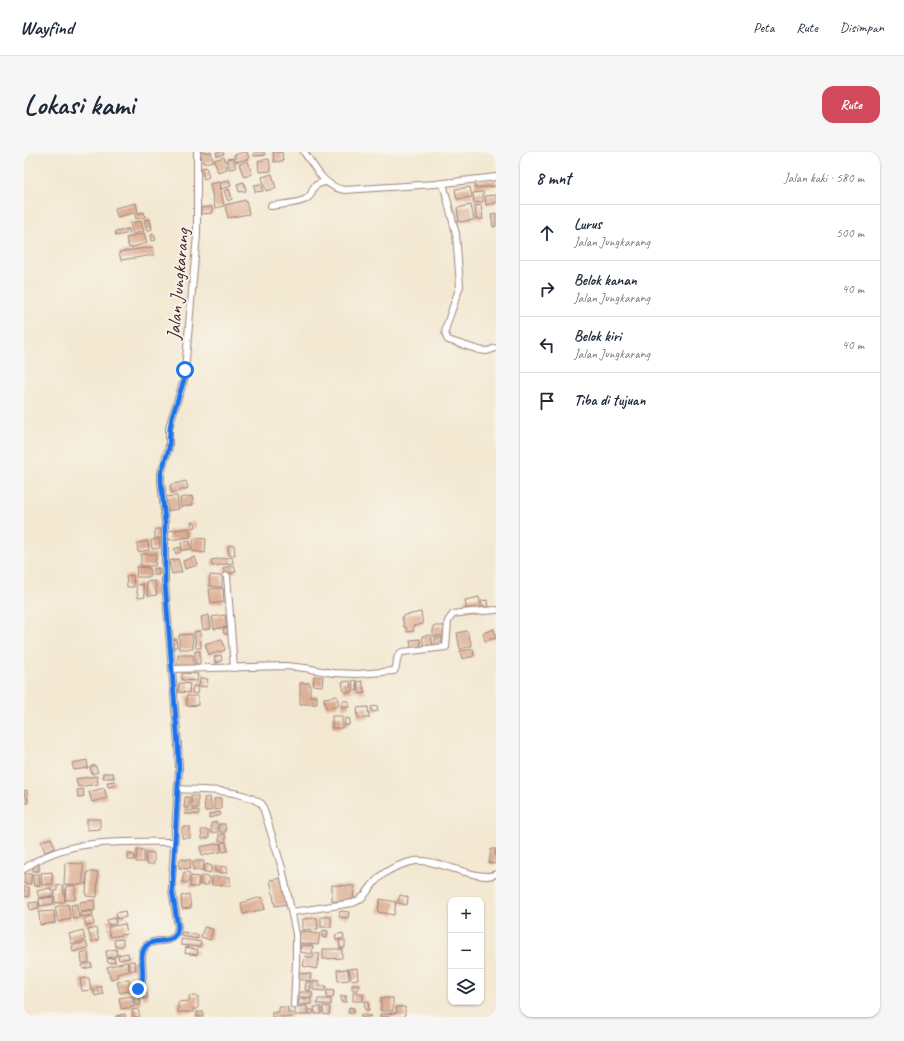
<!DOCTYPE html>
<html lang="id">
<head>
<meta charset="utf-8">
<style>
	:root { --surface:#fff; --page:#f6f6f7; --text:#1f2937; --muted:#747a83; --line:#e0e1e3; --accent:#d1495b }
	body { margin:0; font-family:Caveat,sans-serif; background:var(--page); color:var(--text) }
	.controls { position:absolute; right:12px; bottom:12px; display:grid; overflow:hidden; border-radius:8px; box-shadow:0 1px 3px #0004 }
	.controls button { width:36px; height:36px; display:grid; place-items:center; padding:0; border:0; border-bottom:1px solid var(--line); background:var(--surface); color:var(--text); font:20px sans-serif }
	.stop { position:absolute; width:12px; height:12px; margin:-9px; border:3px solid #1a73e8; border-radius:50%; background:#fff }
	.stop.end { background:#1a73e8; border-color:#fff; box-shadow:0 1px 4px #0008 }
	.list { margin:0; padding:0; list-style:none }
	h2 { display:flex; justify-content:space-between; align-items:center; height:52px; margin:0; padding:0 16px; font-size:17px }
	h2 small { font-size:13px; font-weight:400; color:var(--muted) }
	.list li { display:grid; grid-template-columns:26px 1fr auto; gap:12px; align-items:center; box-sizing:border-box; height:56px; padding:0 16px; border-top:1px solid var(--line) }
	.list b { display:block; font-size:15px; white-space:nowrap }
	.list p { margin:0; font-size:13px; white-space:nowrap; color:var(--muted) }
	.list em { font-size:13px; font-style:normal; color:var(--muted) }
	.icon { flex:none; width:22px; height:22px; fill:none; stroke:currentColor; stroke-width:2; stroke-linecap:round; stroke-linejoin:round }
	.map { position:relative; flex:none; width:472px; height:865px; overflow:hidden; border-radius:12px }
	header { display:flex; align-items:center; gap:24px; box-sizing:border-box; height:56px; padding:0 20px; background:var(--surface); border-bottom:1px solid var(--line) }
	header strong { font-size:19px }
	nav { display:flex; gap:22px; margin-inline-start:auto; font-size:14px }
	.intro { display:flex; align-items:center; justify-content:space-between; box-sizing:border-box; height:96px; padding:0 24px }
	h1 { margin:0; font-size:28px }
	.button { padding:10px 18px; border-radius:12px; background:var(--accent); color:#fff; font-size:14px; font-weight:700 }
	main { display:flex; gap:24px; padding:0 24px }
	aside { flex:1; background:var(--surface); border-radius:12px; box-shadow:0 1px 3px #0004 }
	.map>svg:first-child { display:block }
	.building { fill:#dcac90 }
	.lines { fill:none; stroke-linecap:round; stroke-linejoin:round }
	.minor-casing { stroke:#9e847e; stroke-width:8 }
	.minor { stroke:#fff; stroke-width:6 }
	.route { stroke:#1a73e8; stroke-width:5 }
	.labels { text-anchor:middle; stroke-width:4; stroke-linejoin:round; paint-order:stroke }
	.street-label { font-size:19px; fill:#4a1f2b; stroke:#f7f3e8 }
</style>
</head>
<body>
<header>
<strong>Wayfind</strong>
<nav><a>Peta</a><a>Rute</a><a>Disimpan</a></nav>
</header>
<div class="intro"><h1>Lokasi kami</h1><a class="button">Rute</a></div>
<main>
<div class="map">
<svg width="472" height="865" viewBox="0 0 472 865">
	<rect width="100%" height="100%" fill="#f7f3e8"/>
	<filter id="ink" filterUnits="userSpaceOnUse"><feTurbulence type="fractalNoise" baseFrequency=".025" numOctaves="2"/><feDisplacementMap in="SourceGraphic" scale="8" xChannelSelector="R" yChannelSelector="G"/><feConvolveMatrix kernelMatrix="1 2 1 2 8 2 1 2 1" color-interpolation-filters="sRGB"/></filter>
	<filter id="wash" filterUnits="userSpaceOnUse"><feTurbulence type="fractalNoise" baseFrequency=".012" numOctaves="4" result="noise"/><feDisplacementMap in="SourceGraphic" scale="16" xChannelSelector="R" yChannelSelector="G"/><feGaussianBlur stdDeviation="0.9" result="paint"/><feColorMatrix in="noise" values="0 0 0 0 0 0 0 0 0 0 0 0 0 0 0 0 0 1.4 0 .05"/><feComposite in="paint" operator="in"/></filter>
	<g filter="url(#wash)">
		<rect width="100%" height="100%" fill="#f3e8d1"/>
		<g id="blocks">
			<g class="building">
				<path d="M 176,0 L 187,0 L 189,9 L 179,11 Z"/>
				<path d="M 192,0 L 199,0 L 200,2 L 193,4 Z"/>
				<path d="M 220,0 L 223,0 L 225,7 L 212,10 L 210,3 Z"/>
				<path d="M 230,0 L 240,0 L 241,3 L 230,4 Z"/>
				<path d="M 249,0 L 258,0 L 259,9 L 250,10 Z"/>
				<path d="M 200,5 L 203,17 L 194,20 L 190,8 Z"/>
				<path d="M 209,6 L 212,16 L 205,17 L 203,7 Z"/>
				<path d="M 245,7 L 247,19 L 235,20 L 234,9 Z"/>
				<path d="M 224,9 L 228,22 L 220,25 L 215,12 Z"/>
				<path d="M 182,15 L 185,25 L 180,27 L 177,17 Z"/>
				<path d="M 248,22 L 252,36 L 242,39 L 238,25 Z"/>
				<path d="M 205,28 L 207,34 L 197,37 L 196,31 Z"/>
				<path d="M 472,28 L 472,34 L 451,36 L 451,29 Z"/>
				<path d="M 195,30 L 200,54 L 191,56 L 186,32 Z"/>
				<path d="M 220,30 L 222,39 L 215,40 L 213,32 Z"/>
				<path d="M 238,32 L 239,39 L 231,40 L 230,33 Z"/>
				<path d="M 446,35 L 448,45 L 433,47 L 431,37 Z"/>
				<path d="M 205,37 L 208,47 L 204,49 L 200,39 Z"/>
				<path d="M 459,40 L 459,50 L 450,51 L 449,41 Z"/>
				<path d="M 472,43 L 472,51 L 462,53 L 461,44 Z"/>
				<path d="M 222,48 L 225,62 L 204,66 L 201,53 Z"/>
				<path d="M 112,51 L 114,60 L 93,65 L 91,56 Z"/>
				<path d="M 447,53 L 450,68 L 435,70 L 433,56 Z"/>
				<path d="M 457,53 L 459,67 L 452,67 L 451,54 Z"/>
				<path d="M 188,55 L 189,61 L 177,62 L 177,56 Z"/>
				<path d="M 120,60 L 121,65 L 112,67 L 111,62 Z"/>
				<path d="M 472,61 L 472,74 L 469,75 L 467,62 Z"/>
				<path d="M 126,67 L 128,77 L 123,79 L 120,68 Z"/>
				<path d="M 117,69 L 120,79 L 109,82 L 106,71 Z"/>
				<path d="M 105,77 L 106,81 L 92,84 L 91,80 Z"/>
				<path d="M 120,81 L 123,91 L 105,96 L 102,86 Z"/>
				<path d="M 130,82 L 132,88 L 128,89 L 127,83 Z"/>
				<path d="M 129,95 L 130,103 L 97,108 L 95,100 Z"/>
				<path d="M 162,329 L 164,336 L 148,341 L 146,333 Z"/>
				<path d="M 153,344 L 155,357 L 142,359 L 141,345 Z"/>
				<path d="M 168,344 L 169,353 L 157,355 L 156,346 Z"/>
				<path d="M 167,370 L 171,370 L 172,375 L 169,376 Z"/>
				<path d="M 165,376 L 167,385 L 145,388 L 144,379 Z"/>
				<rect x="131" y="377" width="8" height="9"/>
				<path d="M 170,386 L 182,387 L 181,401 L 168,399 Z"/>
				<path d="M 135,387 L 136,396 L 128,397 L 127,388 Z"/>
				<path d="M 124,389 L 125,398 L 114,400 L 113,391 Z"/>
				<path d="M 166,389 L 167,397 L 158,398 L 157,390 Z"/>
				<path d="M 210,393 L 211,403 L 205,403 L 204,394 Z"/>
				<path d="M 156,395 L 157,400 L 152,402 L 150,397 Z"/>
				<path d="M 117,402 L 132,402 L 131,414 L 117,414 Z"/>
				<path d="M 171,405 L 174,413 L 161,417 L 159,409 Z"/>
				<path d="M 208,405 L 209,411 L 188,414 L 187,408 Z"/>
				<path d="M 154,407 L 158,420 L 148,422 L 145,409 Z"/>
				<path d="M 210,413 L 212,420 L 201,423 L 199,416 Z"/>
				<path d="M 113,415 L 126,416 L 126,425 L 112,425 Z"/>
				<path d="M 135,416 L 135,423 L 129,423 L 129,417 Z"/>
				<path d="M 109,423 L 110,435 L 103,435 L 102,424 Z"/>
				<path d="M 186,423 L 198,424 L 198,435 L 185,434 Z"/>
				<path d="M 131,429 L 133,443 L 124,444 L 122,430 Z"/>
				<path d="M 119,432 L 121,445 L 114,446 L 112,433 Z"/>
				<path d="M 199,436 L 200,450 L 187,452 L 185,437 Z"/>
				<path d="M 455,445 L 457,457 L 443,459 L 441,448 Z"/>
				<path d="M 463,448 L 464,455 L 459,456 L 457,449 Z"/>
				<path d="M 397,460 L 399,472 L 389,474 L 390,479 L 383,480 L 382,475 L 380,475 L 378,464 Z"/>
				<path d="M 185,463 L 187,476 L 179,478 L 177,465 Z"/>
				<path d="M 201,463 L 203,475 L 190,477 L 188,465 Z"/>
				<path d="M 409,474 L 420,474 L 421,484 L 409,484 Z"/>
				<path d="M 205,476 L 206,482 L 200,482 L 199,477 Z"/>
				<path d="M 470,477 L 472,486 L 461,489 L 459,481 Z"/>
				<path d="M 176,479 L 177,496 L 172,496 L 170,480 Z"/>
				<path d="M 443,479 L 448,494 L 436,497 L 433,481 Z"/>
				<path d="M 168,482 L 169,497 L 155,497 L 155,483 Z"/>
				<path d="M 407,483 L 409,494 L 400,495 L 398,484 Z"/>
				<rect x="411" y="486" width="7" height="8"/>
				<path d="M 152,487 L 153,495 L 149,495 L 148,488 Z"/>
				<path d="M 198,487 L 201,498 L 185,503 L 181,492 Z"/>
				<path d="M 396,487 L 397,496 L 387,497 L 386,488 Z"/>
				<path d="M 449,497 L 450,504 L 438,507 L 436,499 Z"/>
				<rect x="171" y="499" width="5" height="13"/>
				<path d="M 154,503 L 169,503 L 169,515 L 153,515 Z"/>
				<path d="M 197,503 L 198,509 L 192,511 L 190,505 Z"/>
				<path d="M 158,521 L 174,522 L 173,529 L 158,528 Z"/>
				<path d="M 290,524 L 299,525 L 298,534 L 289,533 Z"/>
				<path d="M 176,526 L 184,527 L 182,535 L 175,534 Z"/>
				<path d="M 332,528 L 334,538 L 330,539 L 328,529 Z"/>
				<path d="M 326,529 L 328,540 L 320,540 L 318,530 Z"/>
				<path d="M 338,529 L 341,541 L 336,542 L 333,530 Z"/>
				<path d="M 155,531 L 166,532 L 165,541 L 154,540 Z"/>
				<path d="M 276,531 L 286,531 L 286,544 L 293,544 L 293,552 L 276,552 Z"/>
				<path d="M 169,534 L 174,535 L 173,542 L 168,541 Z"/>
				<path d="M 162,544 L 174,544 L 174,553 L 163,554 Z"/>
				<path d="M 313,544 L 315,554 L 302,556 L 300,546 Z"/>
				<path d="M 318,549 L 325,549 L 325,555 L 318,556 Z"/>
				<path d="M 353,554 L 354,559 L 348,560 L 347,555 Z"/>
				<path d="M 344,555 L 345,566 L 334,566 L 333,556 Z"/>
				<rect x="308" y="564" width="10" height="12"/>
				<path d="M 321,566 L 326,567 L 325,573 L 320,573 Z"/>
				<path d="M 63,608 L 64,616 L 50,618 L 48,611 Z"/>
				<path d="M 71,613 L 74,620 L 68,622 L 66,615 Z"/>
				<path d="M 79,621 L 89,621 L 90,626 L 79,626 Z"/>
				<path d="M 73,624 L 74,632 L 54,635 L 52,627 Z"/>
				<path d="M 91,629 L 91,634 L 84,635 L 83,630 Z"/>
				<path d="M 80,636 L 83,646 L 68,650 L 65,640 Z"/>
				<path d="M 59,637 L 60,644 L 54,646 L 53,638 Z"/>
				<path d="M 3,638 L 4,651 L 0,651 L 0,639 Z"/>
				<path d="M 167,644 L 174,644 L 174,656 L 168,657 Z"/>
				<path d="M 161,645 L 166,645 L 165,656 L 160,656 Z"/>
				<path d="M 186,645 L 188,658 L 181,659 L 180,646 Z"/>
				<path d="M 197,646 L 197,657 L 190,658 L 190,647 Z"/>
				<path d="M 161,658 L 175,659 L 175,662 L 161,662 Z"/>
				<path d="M 196,660 L 197,663 L 185,666 L 185,662 Z"/>
				<path d="M 63,667 L 76,667 L 76,677 L 63,678 Z"/>
				<path d="M 193,670 L 194,680 L 187,681 L 187,671 Z"/>
				<path d="M 195,672 L 201,672 L 202,680 L 196,680 Z"/>
				<rect x="158" y="675" width="8" height="11"/>
				<path d="M 177,678 L 185,678 L 185,686 L 178,687 Z"/>
				<path d="M 195,682 L 201,682 L 202,689 L 195,689 Z"/>
				<path d="M 27,686 L 31,696 L 21,700 L 17,689 Z"/>
				<path d="M 202,690 L 204,699 L 199,700 L 197,691 Z"/>
				<path d="M 196,691 L 197,700 L 178,703 L 176,695 Z"/>
				<path d="M 467,697 L 472,697 L 471,712 L 465,711 Z"/>
				<path d="M 113,698 L 120,698 L 120,710 L 112,710 Z"/>
				<path d="M 122,700 L 130,701 L 130,712 L 122,712 Z"/>
				<path d="M 104,702 L 111,703 L 110,708 L 104,708 Z"/>
				<path d="M 156,707 L 167,708 L 166,717 L 155,716 Z"/>
				<path d="M 169,709 L 180,709 L 179,718 L 169,718 Z"/>
				<path d="M 41,711 L 59,712 L 59,733 L 40,732 Z"/>
				<rect x="9" y="712" width="6" height="7"/>
				<path d="M 182,712 L 188,714 L 186,721 L 179,719 Z"/>
				<path d="M 192,714 L 203,715 L 203,721 L 191,720 Z"/>
				<path d="M 28,720 L 29,732 L 18,733 L 17,721 Z"/>
				<path d="M 63,720 L 74,720 L 73,745 L 62,744 Z"/>
				<path d="M 160,720 L 166,721 L 164,731 L 158,730 Z"/>
				<path d="M 1,722 L 7,722 L 7,732 L 0,732 Z"/>
				<path d="M 8,722 L 15,722 L 16,733 L 10,734 Z"/>
				<path d="M 167,724 L 175,725 L 174,735 L 166,735 Z"/>
				<path d="M 177,724 L 185,725 L 184,733 L 176,733 Z"/>
				<path d="M 188,725 L 206,725 L 206,734 L 188,733 Z"/>
				<path d="M 259,726 L 263,752 L 251,754 L 246,728 Z"/>
				<path d="M 39,733 L 41,750 L 31,751 L 30,739 L 33,739 L 33,734 Z"/>
				<path d="M 308,733 L 330,734 L 329,749 L 308,749 Z"/>
				<path d="M 42,734 L 51,734 L 51,748 L 41,748 Z"/>
				<path d="M 0,735 L 5,735 L 5,745 L 0,744 Z"/>
				<path d="M 27,736 L 28,744 L 15,746 L 13,739 Z"/>
				<path d="M 165,742 L 167,756 L 158,757 L 157,744 Z"/>
				<path d="M 376,743 L 384,745 L 383,753 L 374,751 Z"/>
				<path d="M 29,745 L 29,752 L 16,754 L 15,747 Z"/>
				<path d="M 238,745 L 241,757 L 219,762 L 217,751 Z"/>
				<path d="M 356,747 L 372,750 L 370,763 L 354,760 Z"/>
				<path d="M 70,748 L 71,758 L 57,760 L 56,750 Z"/>
				<path d="M 14,750 L 15,756 L 6,758 L 5,751 Z"/>
				<path d="M 44,752 L 47,767 L 34,770 L 31,755 Z"/>
				<path d="M 53,752 L 55,766 L 49,767 L 47,753 Z"/>
				<path d="M 30,759 L 31,771 L 16,773 L 15,760 Z"/>
				<path d="M 68,759 L 69,763 L 56,765 L 56,761 Z"/>
				<path d="M 101,759 L 102,765 L 93,767 L 92,761 Z"/>
				<path d="M 316,759 L 325,760 L 324,766 L 315,765 Z"/>
				<path d="M 69,765 L 70,773 L 62,774 L 60,767 Z"/>
				<rect x="297" y="765" width="10" height="10"/>
				<path d="M 91,766 L 92,772 L 84,773 L 83,768 Z"/>
				<path d="M 293,766 L 294,777 L 279,778 L 279,767 Z"/>
				<path d="M 101,772 L 103,782 L 86,785 L 84,775 Z"/>
				<path d="M 180,775 L 189,777 L 186,788 L 177,785 Z"/>
				<path d="M 72,776 L 75,788 L 68,790 L 64,778 Z"/>
				<path d="M 59,778 L 61,788 L 48,792 L 45,782 Z"/>
				<path d="M 299,778 L 304,779 L 303,786 L 298,785 Z"/>
				<path d="M 276,779 L 296,782 L 294,793 L 275,791 Z"/>
				<path d="M 158,780 L 174,783 L 173,787 L 157,784 Z"/>
				<path d="M 319,781 L 320,786 L 312,788 L 311,783 Z"/>
				<path d="M 99,787 L 99,794 L 91,795 L 90,788 Z"/>
				<path d="M 157,787 L 177,790 L 176,795 L 157,793 Z"/>
				<path d="M 315,788 L 321,788 L 321,796 L 316,796 Z"/>
				<path d="M 62,790 L 64,796 L 49,800 L 48,794 Z"/>
				<path d="M 277,793 L 289,794 L 288,802 L 276,800 Z"/>
				<path d="M 162,795 L 174,798 L 173,803 L 161,801 Z"/>
				<path d="M 92,797 L 93,804 L 83,806 L 82,799 Z"/>
				<path d="M 299,797 L 318,797 L 318,806 L 299,807 Z"/>
				<path d="M 64,799 L 65,810 L 58,811 L 57,801 Z"/>
				<path d="M 104,801 L 105,806 L 95,808 L 94,803 Z"/>
				<path d="M 290,801 L 296,802 L 292,817 L 279,814 L 281,804 L 289,806 Z"/>
				<path d="M 90,806 L 91,810 L 84,811 L 83,807 Z"/>
				<path d="M 110,809 L 112,817 L 107,819 L 104,810 Z"/>
				<path d="M 103,810 L 105,819 L 93,822 L 94,825 L 87,827 L 83,815 Z"/>
				<path d="M 67,811 L 68,815 L 59,817 L 58,813 Z"/>
				<path d="M 333,816 L 334,827 L 327,828 L 325,817 Z"/>
				<path d="M 324,817 L 325,828 L 314,829 L 313,818 Z"/>
				<path d="M 275,821 L 287,822 L 286,829 L 274,827 Z"/>
				<path d="M 65,826 L 67,838 L 58,839 L 56,827 Z"/>
				<path d="M 105,827 L 108,838 L 96,841 L 93,830 Z"/>
				<path d="M 289,829 L 295,829 L 295,834 L 302,834 L 301,839 L 289,838 Z"/>
				<path d="M 282,830 L 287,830 L 286,839 L 281,838 Z"/>
				<path d="M 328,833 L 335,833 L 334,838 L 328,838 Z"/>
				<path d="M 77,834 L 79,842 L 71,844 L 69,837 Z"/>
				<path d="M 122,838 L 124,846 L 119,847 L 117,839 Z"/>
				<path d="M 303,838 L 310,839 L 309,846 L 302,846 Z"/>
				<path d="M 115,840 L 117,853 L 111,853 L 110,841 Z"/>
				<path d="M 276,840 L 288,840 L 288,846 L 275,845 Z"/>
				<path d="M 329,840 L 333,840 L 333,842 L 339,842 L 339,849 L 329,849 Z"/>
				<path d="M 108,844 L 110,855 L 97,857 L 95,846 Z"/>
				<path d="M 165,844 L 174,844 L 174,857 L 169,857 L 169,860 L 154,860 L 154,850 L 166,849 Z"/>
				<rect x="317" y="844" width="5" height="6"/>
				<rect x="357" y="846" width="12" height="13"/>
				<path d="M 275,847 L 287,847 L 287,852 L 275,853 Z"/>
				<path d="M 294,847 L 307,847 L 307,853 L 293,852 Z"/>
				<path d="M 340,849 L 344,849 L 345,858 L 341,858 Z"/>
				<path d="M 283,854 L 283,863 L 271,863 L 271,855 Z"/>
				<path d="M 299,854 L 306,855 L 305,863 L 299,862 Z"/>
				<path d="M 255,855 L 264,855 L 264,861 L 268,861 L 268,865 L 248,865 L 248,860 L 255,860 Z"/>
				<path d="M 290,855 L 297,855 L 297,862 L 291,862 Z"/>
				<path d="M 325,855 L 330,856 L 330,861 L 324,861 Z"/>
				<path d="M 372,855 L 381,855 L 381,865 L 356,865 L 356,862 L 373,861 Z"/>
				<path d="M 114,857 L 116,865 L 109,865 L 108,858 Z"/>
				<rect x="285" y="858" width="4" height="4"/>
				<rect x="173" y="860" width="6" height="5"/>
				<path d="M 101,862 L 102,865 L 92,865 L 92,864 Z"/>
				<path d="M 337,862 L 347,864 L 346,865 L 336,865 Z"/>
			</g>
		</g>
	</g>
	<g filter="url(#ink)">
		<use href="#blocks" fill-opacity="0" stroke="#9e847e" stroke-width="1"/>
		<g class="lines">
			<g class="minor-casing">
				<g id="minor">
					<path d="M 280,0 C 292,16 299,34 320,38 L 412,32 L 472,25"/>
					<path d="M 419,31 L 432,82 L 436,134 L 422,175 C 421,181 421,183 424,188 L 455,198 L 463,199 L 472,196"/>
					<path d="M 247,54 C 256,52 274,52 282,47 C 293,41 282,34 301,30"/>
					<path d="M 203,424 L 210,516"/>
					<path d="M 148,517 L 262,514 L 281,516 L 309,521 L 334,522 L 370,519 C 375,513 370,504 378,500 L 422,495 L 424,469 L 429,462 L 436,461 L 472,458"/>
					<path d="M 154,637 C 181,639 215,636 238,652 L 258,716 L 272,782 L 272,810 L 270,853"/>
					<path d="M 0,717 C 43,685 99,690 150,690"/>
					<path d="M 268,760 L 329,751 C 340,747 343,739 351,730 C 360,719 376,712 391,709 C 412,706 456,731 472,722"/>
					<path d="M 114,837 C 125,825 112,805 122,794 C 131,784 152,796 154,775 L 148,738 L 148,727 L 155,617 L 154,593 L 141,431 L 141,370 L 137,329 L 137,321 L 145,295 L 145,276 L 148,265 L 160,228 L 161,218 L 173,83 L 173,0"/>
				</g>
			</g>
			<use href="#minor" class="minor"/>
		</g>
	</g>
	<g class="lines" filter="url(#ink)">
		<path class="route" d="M 114,837 C 125,825 112,805 122,794 C 131,784 152,796 154,775 L 148,738 L 155,617 L 154,593 L 141,431 L 141,370 L 137,329 L 137,321 L 145,296 L 146,276 L 148,265 L 160,228 L 161,218"/>
	</g>
	<g class="labels">
		<g class="street-label">
			<text transform="translate(153 132) rotate(-85)" y="7">Jalan Jungkarang</text>
		</g>
	</g>
</svg>
<div class="controls">
<button>+</button>
<button>−</button>
<button><svg class="icon" aria-label="layers" viewBox="0 0 24 24"><path d="M12 4l9 5-9 5-9-5zM3 14l9 5 9-5"/></svg></button>
</div>
<div class="stop" style="left:161px;top:218px"></div>
<div class="stop end" style="left:114px;top:837px"></div>
</div>
<aside>
<h2>8 mnt<small>Jalan kaki · 580 m</small></h2>
<ul class="list">
<li><svg class="icon" aria-label="ahead" viewBox="0 0 24 24"><path d="M12 20V5M6 11l6-6 6 6"/></svg><div><b>Lurus</b><p>Jalan Jungkarang</p></div><em>500 m</em></li>
<li><svg class="icon" aria-label="right" viewBox="0 0 24 24"><path d="M7 20v-9h11M14 6l5 5-5 5"/></svg><div><b>Belok kanan</b><p>Jalan Jungkarang</p></div><em>40 m</em></li>
<li><svg class="icon" aria-label="left" viewBox="0 0 24 24"><path d="M17 20v-9H6M10 6l-5 5 5 5"/></svg><div><b>Belok kiri</b><p>Jalan Jungkarang</p></div><em>40 m</em></li>
<li><svg class="icon" aria-label="arrive" viewBox="0 0 24 24"><path d="M6 21V4h12l-3 4 3 4H6"/></svg><div><b>Tiba di tujuan</b></div></li>
</ul>
</aside>
</main>
</body>
</html>
